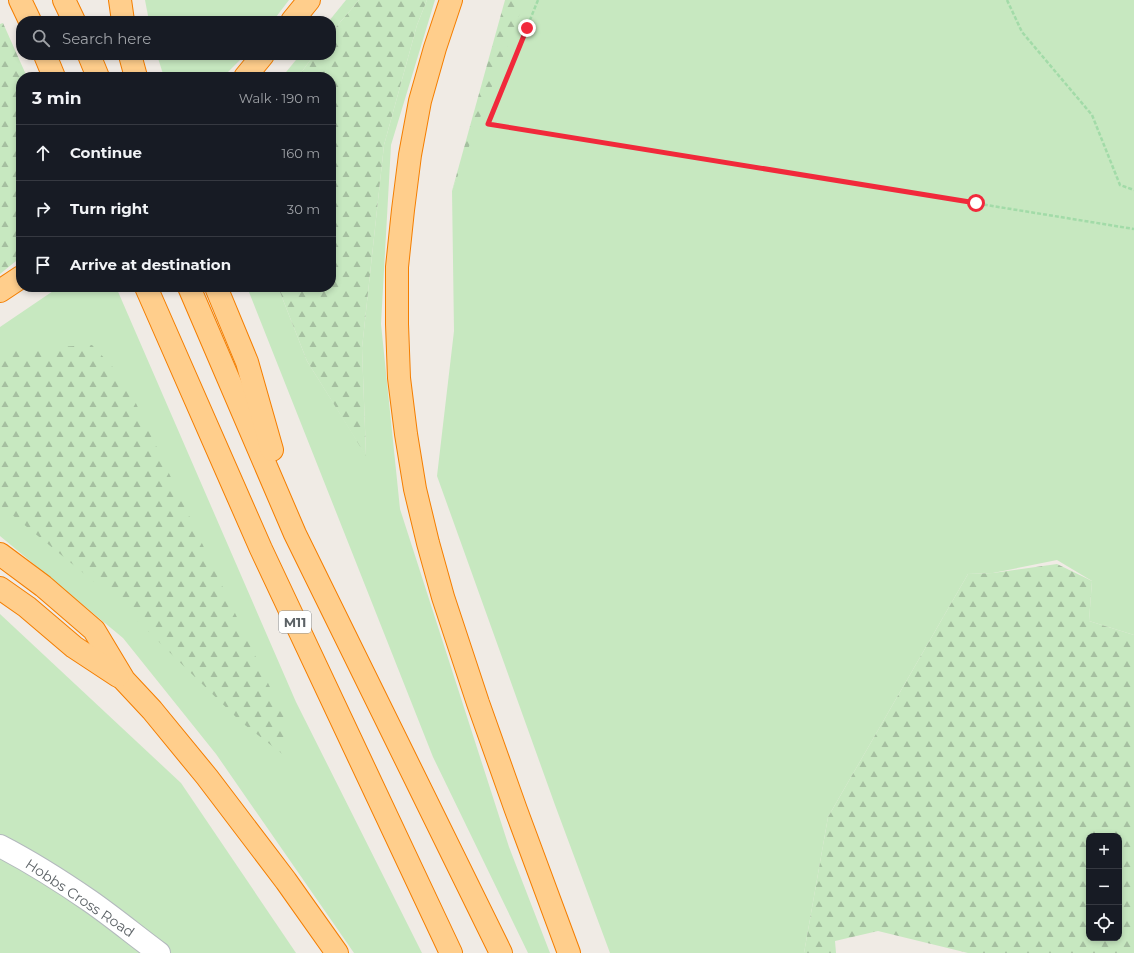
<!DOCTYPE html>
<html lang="en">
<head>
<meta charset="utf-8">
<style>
	:root { --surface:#171b24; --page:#242831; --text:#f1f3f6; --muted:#9ea1a6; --line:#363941 }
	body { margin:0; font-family:Montserrat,sans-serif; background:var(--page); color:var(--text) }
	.controls { position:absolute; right:12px; bottom:12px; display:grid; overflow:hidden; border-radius:8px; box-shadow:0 2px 6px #0003 }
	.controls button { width:36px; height:36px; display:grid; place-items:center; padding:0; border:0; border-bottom:1px solid var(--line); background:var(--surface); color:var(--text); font:20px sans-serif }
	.stop { position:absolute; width:12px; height:12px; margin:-9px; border:3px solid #f1293b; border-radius:50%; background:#fff }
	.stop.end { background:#f1293b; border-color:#fff; box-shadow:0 1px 4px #0008 }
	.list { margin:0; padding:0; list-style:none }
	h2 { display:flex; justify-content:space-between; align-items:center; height:52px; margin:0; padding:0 16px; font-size:17px }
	h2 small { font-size:13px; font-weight:400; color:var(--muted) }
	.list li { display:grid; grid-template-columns:26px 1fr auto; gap:12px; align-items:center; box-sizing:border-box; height:56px; padding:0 16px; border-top:1px solid var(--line) }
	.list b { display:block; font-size:15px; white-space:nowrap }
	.list em { font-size:13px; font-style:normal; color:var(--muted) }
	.icon { flex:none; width:22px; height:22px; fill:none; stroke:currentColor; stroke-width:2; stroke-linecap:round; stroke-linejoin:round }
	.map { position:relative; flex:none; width:1134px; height:953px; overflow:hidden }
	.search { position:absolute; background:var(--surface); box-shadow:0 2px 6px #0003; left:16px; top:16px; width:320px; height:44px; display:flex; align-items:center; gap:10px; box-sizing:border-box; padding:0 14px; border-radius:16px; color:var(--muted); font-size:15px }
	.panel { position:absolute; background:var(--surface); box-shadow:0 2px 6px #0003; left:16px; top:72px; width:320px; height:220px; border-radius:16px }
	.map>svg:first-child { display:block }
	.green { fill:#c7e8c0 }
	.forest { fill:url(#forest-firs); fill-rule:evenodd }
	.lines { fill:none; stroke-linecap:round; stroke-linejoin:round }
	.secondary-casing { stroke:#b3b9bd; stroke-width:24 }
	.highway-casing { stroke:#f47e00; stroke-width:24 }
	.path { stroke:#a2dba8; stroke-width:2.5; stroke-dasharray:4 2; stroke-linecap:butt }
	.secondary { stroke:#fff; stroke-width:22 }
	.highway { stroke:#ffce8c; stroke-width:22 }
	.route { stroke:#f1293b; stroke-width:5 }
	.labels { text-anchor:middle; stroke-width:3; stroke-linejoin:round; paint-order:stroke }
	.shield { fill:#fff; stroke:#8d9194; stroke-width:1 }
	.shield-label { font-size:13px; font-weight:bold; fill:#5c6266 }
	.street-label { font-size:14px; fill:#5c6266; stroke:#fff }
</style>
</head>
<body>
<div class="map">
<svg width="1134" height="953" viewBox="0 0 1134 953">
	<defs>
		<pattern id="forest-firs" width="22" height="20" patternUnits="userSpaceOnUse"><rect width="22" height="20" fill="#c7e8c0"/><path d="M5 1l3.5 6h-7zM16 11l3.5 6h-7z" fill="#a5bfa0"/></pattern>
	</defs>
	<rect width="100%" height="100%" fill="#f0ebe5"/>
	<g class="green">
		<path d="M 145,0 L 289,0 L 273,21 L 149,21 Z"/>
		<path d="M 346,0 L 359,0 L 331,33 L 331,21 L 329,21 Z"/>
		<path d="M 427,0 L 435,0 L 391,145 L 381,324 L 400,509 L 509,847 L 550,953 L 528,953 L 433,757 L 247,287 L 278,287 L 307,361 L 366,455 L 362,348 L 384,145 L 417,25 Z"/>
		<path d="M 522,0 L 1134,0 L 1134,635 L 1089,621 L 1092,581 L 1057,560 L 993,573 L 968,574 L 828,817 L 804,953 L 610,953 L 555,805 L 437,476 L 454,331 L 452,191 L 499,58 Z"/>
		<path d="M 157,55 L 245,55 L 223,77 L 164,77 Z"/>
		<path d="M 300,55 L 314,55 L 298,77 L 282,77 Z"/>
		<path d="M 59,287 L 116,287 L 296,702 L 422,953 L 354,953 L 216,754 L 123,638 L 0,536 L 0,327 Z"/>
		<path d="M 0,614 L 181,783 L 296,953 L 0,953 Z"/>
	</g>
	<g class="forest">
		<path d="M 359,0 L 427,0 L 417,25 L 384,145 L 362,348 L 366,456 L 307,361 L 278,287 L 331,287 L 331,77 L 298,77 L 314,55 L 331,55 L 331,33 Z"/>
		<path d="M 505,0 L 525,0 L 452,191 Z"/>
		<path d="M 3,23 L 27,77 L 21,77 L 21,257 L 0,274 L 0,24 Z"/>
		<path d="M 92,345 L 125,380 L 285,719 L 285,756 L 241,722 L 114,598 L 0,505 L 0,350 Z"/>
		<path d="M 1057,564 L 1092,581 L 1089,621 L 1134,635 L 1134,953 L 968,953 L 878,931 L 835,941 L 836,953 L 804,953 L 828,817 L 968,574 L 993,573 ZM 1089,836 L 1119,836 L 1119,938 L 1089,938 Z"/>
	</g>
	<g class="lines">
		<g class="secondary-casing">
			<path id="secondary" d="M 0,846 C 31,862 61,881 90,901 C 113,917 136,936 159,953"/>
		</g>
		<g class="highway-casing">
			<g id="highway">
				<path d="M 20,0 L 30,21"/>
				<path d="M 64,0 L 74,21"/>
				<path d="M 120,0 L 123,21"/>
				<path d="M 451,0 L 435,48 L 420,101 L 410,155 L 403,210 L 397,267 L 397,324 L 399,378 L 406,434 L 415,489 L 428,543 L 443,597 L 478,703 L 516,810 L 569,953"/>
				<path d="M 292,21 L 309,0"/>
				<path d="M 45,55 L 54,77"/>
				<path d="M 89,55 L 98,77"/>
				<path d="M 130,55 L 136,77"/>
				<path d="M 245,77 L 263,55"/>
				<path d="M 146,287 L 261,549 L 451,953"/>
				<path d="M 189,287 L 295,534 L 501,953"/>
				<path d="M 216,287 L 247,362 L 272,450"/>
				<path d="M 0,291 L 21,277"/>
				<path d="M 0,554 L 43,586 L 94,630 L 124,680 L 152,710 L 207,777 L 286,881 L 337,953"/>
				<path d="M 0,588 L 27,607 L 74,647 L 118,676"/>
			</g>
		</g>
		<g class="path">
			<path d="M 538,0 L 488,124 L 1134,229"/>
			<path d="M 1007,0 L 1022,32 L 1092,115 L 1120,185 L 1134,190"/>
		</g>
		<use href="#secondary" class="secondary"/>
		<use href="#highway" class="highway"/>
	</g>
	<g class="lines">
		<path class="route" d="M 527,28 L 488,124 L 976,203"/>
	</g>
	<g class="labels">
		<rect class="shield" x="279" y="611" width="32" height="22" rx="3"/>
		<g class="shield-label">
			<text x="295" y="627">M11</text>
		</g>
		<g class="street-label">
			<text transform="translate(80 898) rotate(34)" y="5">Hobbs Cross Road</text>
		</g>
	</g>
</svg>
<div class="controls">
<button>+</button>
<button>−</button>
<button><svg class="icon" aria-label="locate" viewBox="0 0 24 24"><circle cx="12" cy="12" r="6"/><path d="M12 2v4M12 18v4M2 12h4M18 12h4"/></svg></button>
</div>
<div class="stop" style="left:976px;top:203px"></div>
<div class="stop end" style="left:527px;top:28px"></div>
<div class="search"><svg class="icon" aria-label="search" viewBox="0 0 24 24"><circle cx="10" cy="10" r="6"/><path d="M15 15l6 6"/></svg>Search here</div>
<section class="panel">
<h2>3 min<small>Walk · 190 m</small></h2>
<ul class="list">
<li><svg class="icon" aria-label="ahead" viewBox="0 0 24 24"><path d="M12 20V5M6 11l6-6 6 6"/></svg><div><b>Continue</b></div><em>160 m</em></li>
<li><svg class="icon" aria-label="right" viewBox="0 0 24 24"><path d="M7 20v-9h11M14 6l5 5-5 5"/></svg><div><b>Turn right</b></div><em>30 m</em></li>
<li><svg class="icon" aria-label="arrive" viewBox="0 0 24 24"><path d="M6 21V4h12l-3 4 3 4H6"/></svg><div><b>Arrive at destination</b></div></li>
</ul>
</section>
</div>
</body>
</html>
